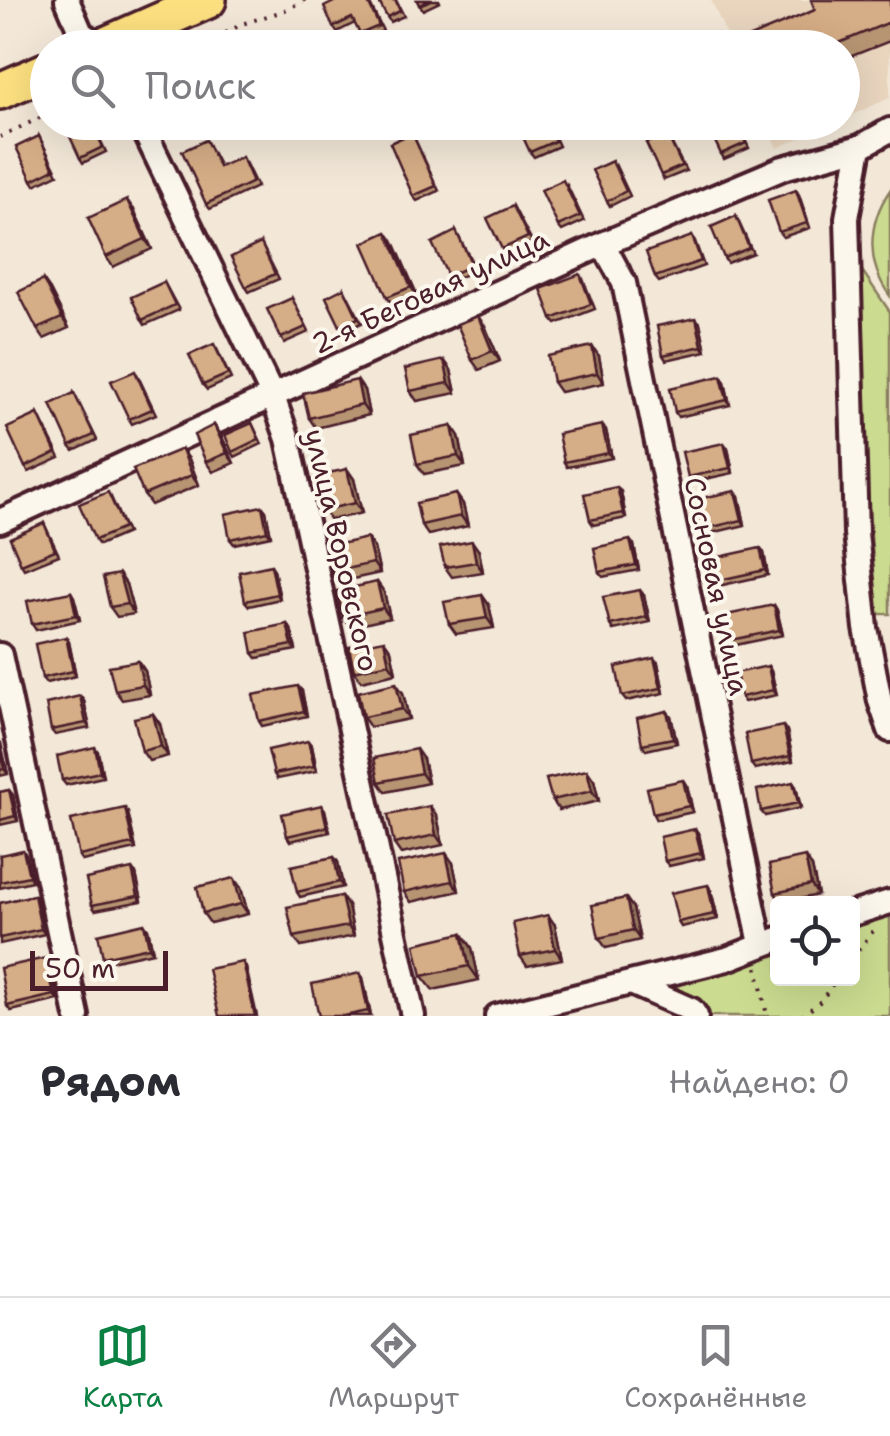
<!DOCTYPE html>
<html lang="ru">
<head>
<meta charset="utf-8">
<style>
	:root { --surface:#fff; --page:#f2f2f3; --text:#2b2b33; --muted:#7c7c81; --line:#e1e1e2; --accent:#0b8043 }
	body { margin:0; font-family:"Shantell Sans",sans-serif; background:var(--page); color:var(--text) }
	.controls { position:absolute; right:30px; bottom:30px; display:grid; overflow:hidden; border-radius:10px; box-shadow:0 10px 40px #0002 }
	.controls button { width:90px; height:90px; display:grid; place-items:center; padding:0; border:0; border-bottom:2px solid var(--line); background:var(--surface); color:var(--text); font:50px sans-serif }
	.scale { position:absolute; left:30px; bottom:25px; width:138px; box-sizing:border-box; padding-left:10px; border:5px solid #4a1f2b; border-top:0; font-size:28px; line-height:35px; white-space:nowrap; color:#4a1f2b; -webkit-text-stroke:8px #fbf7ec; paint-order:stroke }
	.list { margin:0; padding:0; list-style:none }
	h2 { display:flex; justify-content:space-between; align-items:center; height:130px; margin:0; padding:0 40px; font-size:42px }
	h2 small { font-size:32px; font-weight:400; color:var(--muted) }
	.icon { flex:none; width:55px; height:55px; fill:none; stroke:currentColor; stroke-width:2; stroke-linecap:round; stroke-linejoin:round }
	.map { position:relative; flex:none; width:890px; height:1016px; overflow:hidden }
	.search { position:absolute; background:var(--surface); box-shadow:0 10px 40px #0002; left:30px; right:30px; top:30px; height:110px; display:flex; align-items:center; gap:25px; box-sizing:border-box; padding:0 35px; border-radius:55px; color:var(--muted); font-size:38px }
	.sheet { height:280px; background:var(--surface) }
	nav { display:flex; justify-content:space-around; align-items:center; box-sizing:border-box; height:140px; border-top:2px solid var(--line); background:var(--surface); font-size:28px; color:var(--muted) }
	nav a { display:grid; justify-items:center; gap:5px }
	nav .on { color:var(--accent) }
	.map>svg:first-child { display:block }
	.built { fill:#ead6bf }
	.green { fill:#cbdc90; stroke:#8a7e5e; stroke-width:2.5 }
	.lines { fill:none; stroke-linecap:round; stroke-linejoin:round }
	.minor-casing { stroke:#4a1f2b; stroke-width:30 }
	.primary-casing { stroke:#4a1f2b; stroke-width:42 }
	.path { stroke:#4a1f2b; stroke-width:4; stroke-dasharray:2.5 8; stroke-linecap:butt }
	.minor { stroke:#fbf7ec; stroke-width:22 }
	.primary { stroke:#fce080; stroke-width:35 }
	.wall { fill:#b79573; stroke:#4a1f2b; stroke-width:2.5 }
	.shaded-wall { fill:#95795e; stroke:#4a1f2b; stroke-width:2.5 }
	.building { fill:#d5ad86; stroke:#4a1f2b; stroke-width:2.5 }
	.labels { text-anchor:middle; stroke-width:8; stroke-linejoin:round; paint-order:stroke }
	.street-label { font-size:28px; fill:#4a1f2b; stroke:#fbf7ec }
</style>
</head>
<body>
<div class="map">
<svg width="890" height="1016" viewBox="0 0 890 1016">
	<rect width="100%" height="100%" fill="#f3e8d8"/>
	<filter id="ink" filterUnits="userSpaceOnUse"><feTurbulence type="fractalNoise" baseFrequency=".01" numOctaves="2"/><feDisplacementMap in="SourceGraphic" scale="20" xChannelSelector="R" yChannelSelector="G"/><feConvolveMatrix kernelMatrix="1 2 1 2 8 2 1 2 1" color-interpolation-filters="sRGB"/></filter>
	<g filter="url(#ink)">
		<g class="built">
			<path d="M 711,0 L 890,0 L 890,98 L 843,119 L 842,48 L 732,47 Z"/>
			<path d="M 766,123 L 834,123 L 777,148 Z"/>
		</g>
		<g class="green">
			<path d="M 890,190 L 890,296 C 866,263 867,224 890,190 Z"/>
			<path d="M 859,266 L 890,312 L 890,614 L 877,614 L 866,471 Z"/>
			<path d="M 890,902 L 890,1016 L 696,1016 L 631,983 L 777,939 L 778,978 L 852,978 L 853,914 Z"/>
		</g>
		<g class="lines">
			<g class="minor-casing">
				<g id="minor">
					<path d="M 67,0 L 81,33 L 103,48"/>
					<path d="M 140,122 L 273,397 L 288,439 L 413,1016"/>
					<path d="M 860,147 L 847,218 L 856,533 L 866,628 L 880,701 L 890,730"/>
					<path d="M 603,244 L 624,283 L 761,944"/>
					<path d="M 0,521 L 603,244 L 783,168 L 860,147 L 890,130"/>
					<path d="M 0,655 L 77,1016"/>
					<path d="M 852,914 L 890,902"/>
					<path d="M 631,983 L 692,1010 L 696,1016"/>
					<path d="M 497,1016 L 727,959 L 778,939"/>
				</g>
			</g>
			<g class="primary-casing">
				<g id="primary">
					<path d="M 99,48 L 208,0"/>
					<path d="M 0,91 L 48,70"/>
				</g>
			</g>
			<g class="path">
				<path d="M 198,48 L 242,24 L 283,11 L 305,0"/>
				<path d="M 0,137 L 48,114"/>
				<path d="M 852,958 L 874,930"/>
				<path d="M 757,967 L 767,1016"/>
				<path d="M 802,1016 L 821,1001 L 837,978"/>
			</g>
			<use href="#minor" class="minor"/>
			<use href="#primary" class="primary"/>
		</g>
		<g class="wall">
			<path d="M 338,0 L 368,0 L 383,31 L 364,40 L 355,23 L 337,32 L 333,27 Z"/>
			<path d="M 378,0 L 396,0 L 404,16 L 390,22 Z"/>
			<path d="M 417,0 L 439,0 L 440,2 L 423,10 Z"/>
			<path d="M 890,0 L 890,41 L 842,60 L 842,48 L 742,48 L 815,10 Z"/>
			<path d="M 66,122 L 92,122 L 106,152 L 83,163 L 80,158 Z"/>
			<path d="M 548,122 L 559,146 L 534,157 L 530,152 Z"/>
			<path d="M 576,122 L 591,122 L 580,128 Z"/>
			<path d="M 706,122 L 737,122 L 749,148 L 724,159 Z"/>
			<path d="M 412,133 L 439,191 L 417,201 L 413,196 Z"/>
			<path d="M 667,134 L 686,171 L 664,180 L 661,175 Z"/>
			<path d="M 39,136 L 58,174 L 35,185 L 32,180 Z"/>
			<path d="M 206,140 L 220,167 L 245,162 L 257,187 L 210,209 L 206,204 Z"/>
			<path d="M 616,166 L 630,196 L 610,206 L 607,201 Z"/>
			<path d="M 567,185 L 584,221 L 562,231 L 558,226 Z"/>
			<path d="M 796,190 L 799,195 L 810,228 L 783,237 L 779,232 Z"/>
			<path d="M 513,206 L 532,242 L 506,254 L 502,249 Z"/>
			<path d="M 134,210 L 152,249 L 113,267 L 106,257 Z"/>
			<path d="M 736,216 L 753,253 L 727,263 L 724,258 Z"/>
			<path d="M 456,231 L 476,270 L 451,281 L 448,276 Z"/>
			<path d="M 692,236 L 695,241 L 704,266 L 659,282 L 655,277 Z"/>
			<path d="M 394,242 L 418,297 L 394,307 L 387,297 Z"/>
			<path d="M 261,243 L 279,279 L 249,292 L 246,287 Z"/>
			<path d="M 583,279 L 595,309 L 556,324 L 552,319 Z"/>
			<path d="M 43,280 L 50,290 L 69,328 L 44,339 L 37,329 Z"/>
			<path d="M 164,282 L 179,310 L 145,325 L 142,320 Z"/>
			<path d="M 344,288 L 362,323 L 344,331 L 340,326 Z"/>
			<path d="M 292,298 L 309,332 L 284,343 L 281,338 Z"/>
			<path d="M 700,323 L 706,351 L 666,360 L 663,355 Z"/>
			<path d="M 485,326 L 500,361 L 479,370 L 472,360 Z"/>
			<path d="M 217,349 L 231,379 L 207,390 L 203,385 Z"/>
			<path d="M 599,356 L 604,383 L 560,392 L 553,382 Z"/>
			<path d="M 444,360 L 451,370 L 456,393 L 417,401 L 410,391 Z"/>
			<path d="M 138,376 L 156,414 L 132,424 L 129,419 Z"/>
			<path d="M 721,376 L 725,382 L 730,405 L 678,417 L 675,412 Z"/>
			<path d="M 364,390 L 369,415 L 316,428 L 309,418 Z"/>
			<path d="M 74,393 L 97,440 L 74,451 L 70,446 Z"/>
			<path d="M 38,414 L 60,458 L 29,472 L 25,467 Z"/>
			<path d="M 252,423 L 262,444 L 235,457 L 232,452 Z"/>
			<path d="M 214,425 L 221,435 L 234,463 L 213,472 L 206,462 Z"/>
			<path d="M 452,426 L 459,436 L 465,466 L 424,474 L 417,464 Z"/>
			<path d="M 606,430 L 612,458 L 567,467 L 564,462 Z"/>
			<path d="M 728,448 L 733,473 L 691,482 L 688,477 Z"/>
			<path d="M 189,459 L 199,485 L 151,505 L 144,495 Z"/>
			<path d="M 347,469 L 354,479 L 362,513 L 330,520 L 323,510 Z"/>
			<path d="M 621,492 L 626,518 L 593,525 L 590,520 Z"/>
			<path d="M 456,494 L 463,504 L 468,526 L 428,535 L 421,525 Z"/>
			<path d="M 739,496 L 745,525 L 703,535 L 700,530 Z"/>
			<path d="M 111,497 L 127,533 L 99,545 L 95,540 Z"/>
			<path d="M 262,506 L 266,511 L 271,536 L 234,544 L 230,539 Z"/>
			<path d="M 44,523 L 59,555 L 24,569 L 21,564 Z"/>
			<path d="M 634,545 L 639,570 L 603,577 L 599,572 Z"/>
			<path d="M 374,548 L 380,573 L 339,582 L 332,572 Z"/>
			<path d="M 479,551 L 483,572 L 452,577 L 445,567 Z"/>
			<path d="M 764,553 L 768,575 L 718,586 L 715,581 Z"/>
			<path d="M 274,570 L 280,599 L 249,606 L 245,601 Z"/>
			<path d="M 119,574 L 126,584 L 134,614 L 117,617 L 110,607 Z"/>
			<path d="M 377,582 L 384,592 L 390,618 L 350,627 L 343,617 Z"/>
			<path d="M 71,592 L 74,597 L 80,620 L 36,630 L 32,624 Z"/>
			<path d="M 482,595 L 489,605 L 494,628 L 456,634 L 449,624 Z"/>
			<path d="M 644,595 L 650,622 L 613,630 L 610,625 Z"/>
			<path d="M 774,605 L 777,610 L 783,635 L 731,646 L 727,641 Z"/>
			<path d="M 287,624 L 291,629 L 296,650 L 257,658 L 253,653 Z"/>
			<path d="M 66,637 L 69,642 L 76,676 L 46,683 L 42,678 Z"/>
			<path d="M 391,650 L 396,673 L 361,681 L 354,671 Z"/>
			<path d="M 138,661 L 145,671 L 150,695 L 122,700 L 115,690 Z"/>
			<path d="M 658,663 L 664,693 L 626,701 L 622,696 Z"/>
			<path d="M 768,666 L 771,671 L 777,695 L 744,702 L 741,697 Z"/>
			<path d="M 302,691 L 307,716 L 262,726 L 259,721 Z"/>
			<path d="M 403,693 L 409,719 L 370,727 L 363,717 Z"/>
			<path d="M 80,696 L 84,701 L 90,728 L 55,735 L 51,730 Z"/>
			<path d="M 667,711 L 671,716 L 677,743 L 646,750 L 642,744 Z"/>
			<path d="M 153,714 L 160,724 L 168,756 L 149,761 L 142,751 Z"/>
			<path d="M 787,731 L 793,761 L 755,769 L 751,764 Z"/>
			<path d="M 308,741 L 312,746 L 317,771 L 277,779 L 274,774 Z"/>
			<path d="M 0,742 L 8,774 L 0,776 Z"/>
			<path d="M 98,752 L 103,777 L 66,785 L 62,780 Z"/>
			<path d="M 423,759 L 428,783 L 386,792 L 379,782 Z"/>
			<path d="M 594,780 L 599,801 L 559,810 L 552,800 Z"/>
			<path d="M 687,785 L 693,812 L 656,820 L 653,814 Z"/>
			<path d="M 796,787 L 801,808 L 765,816 L 761,811 Z"/>
			<path d="M 9,790 L 13,795 L 18,821 L 0,825 L 0,792 Z"/>
			<path d="M 325,810 L 330,832 L 290,841 L 287,836 Z"/>
			<path d="M 128,813 L 136,849 L 82,861 L 79,856 Z"/>
			<path d="M 437,816 L 443,845 L 401,854 L 394,844 Z"/>
			<path d="M 695,829 L 699,834 L 704,858 L 669,866 L 665,861 Z"/>
			<path d="M 0,855 L 26,855 L 32,881 L 0,888 Z"/>
			<path d="M 334,857 L 338,862 L 343,887 L 300,897 L 297,892 Z"/>
			<path d="M 453,863 L 459,891 L 411,902 L 404,892 Z"/>
			<path d="M 812,867 L 818,895 L 782,903 L 775,893 Z"/>
			<path d="M 136,874 L 142,901 L 95,910 L 92,905 Z"/>
			<path d="M 241,888 L 248,914 L 210,923 L 203,913 Z"/>
			<path d="M 711,890 L 718,919 L 681,927 L 678,922 Z"/>
			<path d="M 34,895 L 37,900 L 45,934 L 0,944 L 0,903 Z"/>
			<path d="M 341,896 L 348,906 L 354,936 L 301,947 L 294,937 Z"/>
			<path d="M 633,908 L 640,940 L 606,948 L 599,938 Z"/>
			<path d="M 555,925 L 562,959 L 527,966 L 520,956 Z"/>
			<path d="M 148,929 L 153,952 L 106,962 L 103,957 Z"/>
			<path d="M 462,933 L 472,948 L 479,980 L 433,990 L 422,976 Z"/>
			<path d="M 46,958 L 49,963 L 58,1000 L 11,1011 L 7,1006 Z"/>
			<path d="M 363,978 L 371,1016 L 319,1016 Z"/>
		</g>
		<g class="shaded-wall">
			<path d="M 796,190 L 799,195 L 810,228 L 807,223 Z"/>
			<path d="M 127,200 L 134,210 L 152,249 L 145,239 Z"/>
			<path d="M 387,232 L 394,242 L 418,297 L 411,287 Z"/>
			<path d="M 43,280 L 50,290 L 69,328 L 62,318 Z"/>
			<path d="M 478,316 L 485,326 L 500,361 L 492,351 Z"/>
			<path d="M 696,318 L 700,323 L 706,351 L 702,346 Z"/>
			<path d="M 592,346 L 599,356 L 604,383 L 597,373 Z"/>
			<path d="M 444,360 L 451,370 L 456,393 L 449,383 Z"/>
			<path d="M 721,376 L 725,382 L 730,405 L 727,400 Z"/>
			<path d="M 357,380 L 364,390 L 369,415 L 362,405 Z"/>
			<path d="M 214,425 L 221,435 L 234,463 L 227,453 Z"/>
			<path d="M 602,425 L 606,430 L 612,458 L 608,453 Z"/>
			<path d="M 452,426 L 459,436 L 465,466 L 458,456 Z"/>
			<path d="M 724,443 L 728,448 L 733,473 L 730,468 Z"/>
			<path d="M 182,449 L 189,459 L 199,485 L 192,475 Z"/>
			<path d="M 347,469 L 354,479 L 362,513 L 355,503 Z"/>
			<path d="M 617,487 L 621,492 L 626,518 L 623,513 Z"/>
			<path d="M 735,491 L 739,496 L 745,525 L 742,520 Z"/>
			<path d="M 456,494 L 463,504 L 468,526 L 461,516 Z"/>
			<path d="M 262,506 L 266,511 L 271,536 L 267,531 Z"/>
			<path d="M 367,538 L 374,548 L 380,573 L 373,563 Z"/>
			<path d="M 630,540 L 634,545 L 639,570 L 636,565 Z"/>
			<path d="M 472,541 L 479,551 L 483,572 L 476,562 Z"/>
			<path d="M 760,548 L 764,553 L 768,575 L 765,570 Z"/>
			<path d="M 271,565 L 274,570 L 280,599 L 277,594 Z"/>
			<path d="M 119,574 L 126,584 L 134,614 L 127,604 Z"/>
			<path d="M 377,582 L 384,592 L 390,618 L 383,608 Z"/>
			<path d="M 640,590 L 644,595 L 650,622 L 646,617 Z"/>
			<path d="M 71,592 L 74,597 L 80,620 L 76,615 Z"/>
			<path d="M 482,595 L 489,605 L 494,628 L 487,618 Z"/>
			<path d="M 774,605 L 777,610 L 783,635 L 779,630 Z"/>
			<path d="M 287,624 L 291,629 L 296,650 L 292,645 Z"/>
			<path d="M 66,637 L 69,642 L 76,676 L 73,671 Z"/>
			<path d="M 384,640 L 391,650 L 396,673 L 389,663 Z"/>
			<path d="M 654,658 L 658,663 L 664,693 L 661,688 Z"/>
			<path d="M 138,661 L 145,671 L 150,695 L 143,685 Z"/>
			<path d="M 768,666 L 771,671 L 777,695 L 773,690 Z"/>
			<path d="M 396,683 L 403,693 L 409,719 L 402,709 Z"/>
			<path d="M 298,686 L 302,691 L 307,716 L 304,711 Z"/>
			<path d="M 80,696 L 84,701 L 90,728 L 86,723 Z"/>
			<path d="M 667,711 L 671,716 L 677,743 L 673,738 Z"/>
			<path d="M 153,714 L 160,724 L 168,756 L 161,746 Z"/>
			<path d="M 783,726 L 787,731 L 793,761 L 790,756 Z"/>
			<path d="M 308,741 L 312,746 L 317,771 L 314,766 Z"/>
			<path d="M 0,742 L 1,743 L 8,774 L 4,769 Z"/>
			<path d="M 95,747 L 98,752 L 103,777 L 100,772 Z"/>
			<path d="M 416,749 L 423,759 L 428,783 L 421,773 Z"/>
			<path d="M 587,770 L 594,780 L 599,801 L 592,791 Z"/>
			<path d="M 683,780 L 687,785 L 693,812 L 689,806 Z"/>
			<path d="M 793,782 L 796,787 L 801,808 L 798,803 Z"/>
			<path d="M 9,790 L 13,795 L 18,821 L 15,816 Z"/>
			<path d="M 322,805 L 325,810 L 330,832 L 327,827 Z"/>
			<path d="M 430,806 L 437,816 L 443,845 L 436,835 Z"/>
			<path d="M 125,808 L 128,813 L 136,849 L 133,844 Z"/>
			<path d="M 695,829 L 699,834 L 704,858 L 701,853 Z"/>
			<path d="M 23,850 L 26,855 L 32,881 L 29,876 Z"/>
			<path d="M 446,853 L 453,863 L 459,891 L 452,881 Z"/>
			<path d="M 334,857 L 338,862 L 343,887 L 339,882 Z"/>
			<path d="M 805,857 L 812,867 L 818,895 L 811,885 Z"/>
			<path d="M 132,869 L 136,874 L 142,901 L 138,896 Z"/>
			<path d="M 234,878 L 241,888 L 248,914 L 241,904 Z"/>
			<path d="M 708,885 L 711,890 L 718,919 L 714,914 Z"/>
			<path d="M 34,895 L 37,900 L 45,934 L 41,929 Z"/>
			<path d="M 341,896 L 348,906 L 354,936 L 348,926 Z"/>
			<path d="M 626,898 L 633,908 L 640,940 L 633,930 Z"/>
			<path d="M 548,915 L 555,925 L 562,959 L 555,949 Z"/>
			<path d="M 144,923 L 148,929 L 153,952 L 149,947 Z"/>
			<path d="M 462,933 L 472,948 L 479,980 L 469,966 Z"/>
			<path d="M 46,958 L 49,963 L 58,1000 L 54,995 Z"/>
			<path d="M 243,962 L 246,967 L 257,1016 L 255,1016 Z"/>
			<path d="M 360,973 L 363,978 L 371,1016 L 368,1011 Z"/>
		</g>
		<g class="building">
			<path d="M 338,0 L 367,0 L 379,26 L 360,34 L 352,18 L 333,27 L 324,7 Z"/>
			<path d="M 378,0 L 395,0 L 400,11 L 387,17 Z"/>
			<path d="M 417,0 L 431,0 L 419,5 Z"/>
			<path d="M 811,0 L 890,0 L 890,22 L 827,48 L 742,48 L 740,41 L 815,10 Z"/>
			<path d="M 259,34 L 265,48 L 235,48 L 234,46 Z"/>
			<path d="M 717,34 L 724,48 L 688,48 Z"/>
			<path d="M 66,122 L 91,122 L 103,147 L 80,158 L 64,124 Z"/>
			<path d="M 516,122 L 546,122 L 555,141 L 530,152 Z"/>
			<path d="M 706,122 L 736,122 L 746,143 L 721,154 Z"/>
			<path d="M 412,133 L 436,186 L 413,196 L 390,143 Z"/>
			<path d="M 667,134 L 682,166 L 661,175 L 646,143 Z"/>
			<path d="M 39,136 L 54,169 L 32,180 L 16,147 Z"/>
			<path d="M 206,140 L 219,167 L 242,157 L 253,182 L 206,204 L 182,151 Z"/>
			<path d="M 612,161 L 626,191 L 607,201 L 592,170 Z"/>
			<path d="M 563,180 L 580,216 L 558,226 L 541,190 Z"/>
			<path d="M 796,190 L 807,223 L 779,232 L 768,200 Z"/>
			<path d="M 127,200 L 145,239 L 106,257 L 88,218 Z"/>
			<path d="M 513,206 L 528,237 L 502,249 L 487,218 Z"/>
			<path d="M 736,216 L 749,248 L 724,258 L 711,227 Z"/>
			<path d="M 456,231 L 472,265 L 448,276 L 432,243 Z"/>
			<path d="M 387,232 L 411,287 L 387,297 L 363,243 Z"/>
			<path d="M 692,236 L 701,261 L 655,277 L 646,252 Z"/>
			<path d="M 261,243 L 275,274 L 246,287 L 231,257 Z"/>
			<path d="M 580,274 L 591,304 L 552,319 L 541,289 Z"/>
			<path d="M 43,280 L 62,318 L 37,329 L 18,292 Z"/>
			<path d="M 164,282 L 175,305 L 142,320 L 131,297 Z"/>
			<path d="M 344,288 L 358,318 L 340,326 L 326,297 Z"/>
			<path d="M 292,298 L 306,327 L 281,338 L 267,309 Z"/>
			<path d="M 478,316 L 492,351 L 472,360 L 457,324 Z"/>
			<path d="M 696,318 L 702,346 L 663,355 L 657,326 Z"/>
			<path d="M 214,344 L 228,374 L 203,385 L 189,355 Z"/>
			<path d="M 592,346 L 597,373 L 553,382 L 548,356 Z"/>
			<path d="M 444,360 L 449,383 L 410,391 L 405,369 Z"/>
			<path d="M 135,371 L 152,409 L 129,419 L 111,381 Z"/>
			<path d="M 721,376 L 727,400 L 675,412 L 670,388 Z"/>
			<path d="M 357,380 L 362,405 L 309,418 L 303,393 Z"/>
			<path d="M 74,393 L 94,435 L 70,446 L 51,404 Z"/>
			<path d="M 38,414 L 56,453 L 25,467 L 7,428 Z"/>
			<path d="M 252,423 L 259,439 L 232,452 L 225,435 Z"/>
			<path d="M 214,425 L 227,453 L 206,462 L 194,435 Z"/>
			<path d="M 602,425 L 608,453 L 564,462 L 558,434 Z"/>
			<path d="M 452,426 L 458,456 L 417,464 L 411,435 Z"/>
			<path d="M 724,443 L 730,468 L 688,477 L 682,452 Z"/>
			<path d="M 182,449 L 192,475 L 144,495 L 133,469 Z"/>
			<path d="M 347,469 L 355,503 L 323,510 L 315,476 Z"/>
			<path d="M 617,487 L 623,513 L 590,520 L 584,494 Z"/>
			<path d="M 735,491 L 742,520 L 700,530 L 693,500 Z"/>
			<path d="M 108,492 L 124,528 L 95,540 L 79,504 Z"/>
			<path d="M 456,494 L 461,516 L 421,525 L 416,503 Z"/>
			<path d="M 262,506 L 267,531 L 230,539 L 225,514 Z"/>
			<path d="M 44,523 L 55,550 L 21,564 L 10,538 Z"/>
			<path d="M 367,538 L 373,563 L 332,572 L 327,547 Z"/>
			<path d="M 630,540 L 636,565 L 599,572 L 594,548 Z"/>
			<path d="M 472,541 L 476,562 L 445,567 L 440,547 Z"/>
			<path d="M 760,548 L 765,570 L 715,581 L 710,559 Z"/>
			<path d="M 271,565 L 277,594 L 245,601 L 239,572 Z"/>
			<path d="M 119,574 L 127,604 L 110,607 L 103,577 Z"/>
			<path d="M 377,582 L 383,608 L 343,617 L 337,591 Z"/>
			<path d="M 640,590 L 646,617 L 610,625 L 603,597 Z"/>
			<path d="M 71,592 L 76,615 L 32,624 L 27,601 Z"/>
			<path d="M 482,595 L 487,618 L 449,624 L 444,602 Z"/>
			<path d="M 774,605 L 779,630 L 727,641 L 722,616 Z"/>
			<path d="M 287,624 L 292,645 L 253,653 L 249,632 Z"/>
			<path d="M 66,637 L 73,671 L 42,678 L 35,644 Z"/>
			<path d="M 384,640 L 389,663 L 354,671 L 349,647 Z"/>
			<path d="M 654,658 L 661,688 L 622,696 L 616,667 Z"/>
			<path d="M 138,661 L 143,685 L 115,690 L 109,666 Z"/>
			<path d="M 768,666 L 773,690 L 741,697 L 736,673 Z"/>
			<path d="M 396,683 L 402,709 L 363,717 L 358,692 Z"/>
			<path d="M 298,686 L 304,711 L 259,721 L 253,695 Z"/>
			<path d="M 80,696 L 86,723 L 51,730 L 46,704 Z"/>
			<path d="M 667,711 L 673,738 L 642,744 L 637,718 Z"/>
			<path d="M 153,714 L 161,746 L 142,751 L 134,718 Z"/>
			<path d="M 783,726 L 790,756 L 751,764 L 745,734 Z"/>
			<path d="M 308,741 L 314,766 L 274,774 L 268,750 Z"/>
			<path d="M 95,747 L 100,772 L 62,780 L 57,756 Z"/>
			<path d="M 0,749 L 4,769 L 0,770 Z"/>
			<path d="M 416,749 L 421,773 L 379,782 L 374,758 Z"/>
			<path d="M 587,770 L 592,791 L 552,800 L 546,779 Z"/>
			<path d="M 683,780 L 689,806 L 653,814 L 647,788 Z"/>
			<path d="M 793,782 L 798,803 L 761,811 L 757,790 Z"/>
			<path d="M 9,790 L 15,816 L 0,820 L 0,792 Z"/>
			<path d="M 322,805 L 327,827 L 287,836 L 282,814 Z"/>
			<path d="M 430,806 L 436,835 L 394,844 L 388,815 Z"/>
			<path d="M 125,808 L 133,844 L 79,856 L 71,820 Z"/>
			<path d="M 695,829 L 701,853 L 665,861 L 660,837 Z"/>
			<path d="M 23,850 L 29,876 L 0,882 L 0,855 Z"/>
			<path d="M 446,853 L 452,881 L 404,892 L 398,863 Z"/>
			<path d="M 334,857 L 339,882 L 297,892 L 291,866 Z"/>
			<path d="M 805,857 L 811,885 L 775,893 L 769,865 Z"/>
			<path d="M 132,869 L 138,896 L 92,905 L 86,879 Z"/>
			<path d="M 234,878 L 241,904 L 203,913 L 197,887 Z"/>
			<path d="M 708,885 L 714,914 L 678,922 L 671,893 Z"/>
			<path d="M 34,895 L 41,929 L 0,938 L 0,903 Z"/>
			<path d="M 341,896 L 348,926 L 294,937 L 287,907 Z"/>
			<path d="M 626,898 L 633,930 L 599,938 L 592,905 Z"/>
			<path d="M 548,915 L 555,949 L 520,956 L 513,923 Z"/>
			<path d="M 144,923 L 149,947 L 103,957 L 98,934 Z"/>
			<path d="M 462,933 L 469,966 L 422,976 L 415,944 Z"/>
			<path d="M 46,958 L 54,995 L 7,1006 L 0,968 Z"/>
			<path d="M 243,962 L 255,1016 L 219,1016 L 208,969 Z"/>
			<path d="M 360,973 L 368,1011 L 344,1016 L 319,1016 L 312,984 Z"/>
		</g>
	</g>
	<g class="labels">
		<g class="street-label">
			<text transform="translate(430 291) rotate(-25)" y="10">2-я Беговая улица</text>
			<text transform="translate(342 550) rotate(77)" y="10">улица Воровского</text>
			<text transform="translate(717 586) rotate(78)" y="10">Сосновая улица</text>
		</g>
	</g>
</svg>
<div class="controls">
<button><svg class="icon" aria-label="locate" viewBox="0 0 24 24"><circle cx="12" cy="12" r="6"/><path d="M12 2v4M12 18v4M2 12h4M18 12h4"/></svg></button>
</div>
<div class="scale">50 m</div>
<div class="search"><svg class="icon" aria-label="search" viewBox="0 0 24 24"><circle cx="10" cy="10" r="6"/><path d="M15 15l6 6"/></svg>Поиск</div>
</div>
<section class="sheet">
<h2>Рядом<small>Найдено: 0</small></h2>
<ul class="list">
</ul>
</section>
<nav>
<a class="on"><svg class="icon" aria-label="map" viewBox="0 0 24 24"><path d="M3 6l6-2 6 2 6-2v14l-6 2-6-2-6 2zM9 4v14M15 6v14"/></svg>Карта</a>
<a><svg class="icon" aria-label="directions" viewBox="0 0 24 24"><path d="M12 3l9 9-9 9-9-9zM9 14v-3h6M13 9l2 2-2 2"/></svg>Маршрут</a>
<a><svg class="icon" aria-label="saved" viewBox="0 0 24 24"><path d="M7 4h10v16l-5-4-5 4z"/></svg>Сохранённые</a>
</nav>
</body>
</html>
